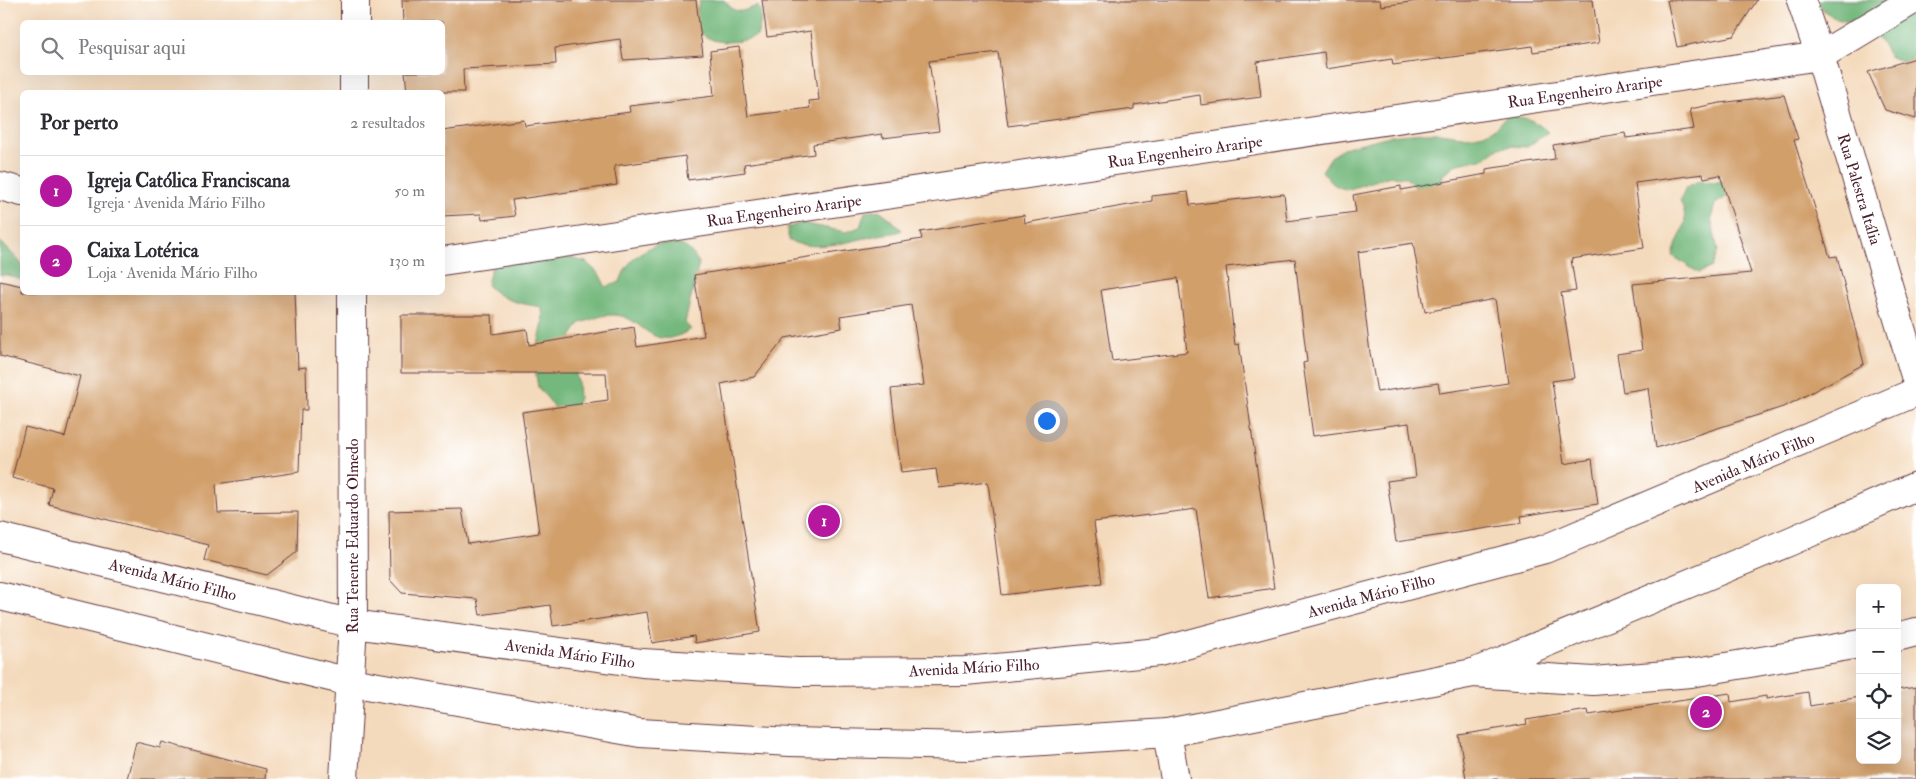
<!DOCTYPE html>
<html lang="pt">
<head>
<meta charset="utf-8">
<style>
	:root { --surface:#fff; --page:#f2f2f3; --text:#2b2b33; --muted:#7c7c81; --line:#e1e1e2; --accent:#b5179e }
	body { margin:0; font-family:"IM FELL Double Pica",serif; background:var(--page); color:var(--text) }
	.controls { position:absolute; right:15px; bottom:15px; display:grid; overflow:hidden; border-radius:8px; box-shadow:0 5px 20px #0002 }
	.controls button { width:45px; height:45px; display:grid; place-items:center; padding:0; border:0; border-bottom:1px solid var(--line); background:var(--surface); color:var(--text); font:25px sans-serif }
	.you { position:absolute; left:1046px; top:420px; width:18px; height:18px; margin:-12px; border:4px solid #fff; border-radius:50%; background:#1a73e8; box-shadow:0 0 0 8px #1a73e833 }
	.badge { display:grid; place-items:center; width:32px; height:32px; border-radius:50%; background:var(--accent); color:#fff; font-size:16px; font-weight:700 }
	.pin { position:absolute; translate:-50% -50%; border:2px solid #fff; box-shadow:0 1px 5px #0006 }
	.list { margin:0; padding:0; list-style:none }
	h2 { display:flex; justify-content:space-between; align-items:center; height:65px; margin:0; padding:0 20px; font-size:21px }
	h2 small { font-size:16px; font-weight:400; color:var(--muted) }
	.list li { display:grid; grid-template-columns:32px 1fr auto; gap:15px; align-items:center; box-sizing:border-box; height:70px; padding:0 20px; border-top:1px solid var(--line) }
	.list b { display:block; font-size:19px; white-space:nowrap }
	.list p { margin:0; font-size:16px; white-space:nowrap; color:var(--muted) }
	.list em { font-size:16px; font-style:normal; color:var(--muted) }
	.icon { flex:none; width:28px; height:28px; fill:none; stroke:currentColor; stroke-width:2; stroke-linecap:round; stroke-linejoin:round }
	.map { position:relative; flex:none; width:1916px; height:779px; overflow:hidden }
	.search { position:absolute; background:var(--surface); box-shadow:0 5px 20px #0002; left:20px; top:20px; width:425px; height:55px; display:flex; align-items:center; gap:12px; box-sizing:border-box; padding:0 18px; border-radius:8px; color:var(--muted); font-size:19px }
	.panel { position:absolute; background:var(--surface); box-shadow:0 5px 20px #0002; left:20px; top:90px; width:425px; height:205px; border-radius:8px }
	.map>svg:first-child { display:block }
	.forest { fill:#74b87d; stroke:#5f6c54 }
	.building { fill:#d19f6a; fill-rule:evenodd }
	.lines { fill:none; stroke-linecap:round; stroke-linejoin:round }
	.minor-casing { stroke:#643b41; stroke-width:30 }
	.major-casing { stroke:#643b41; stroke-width:30 }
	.minor { stroke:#fff; stroke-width:28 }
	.major { stroke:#fff; stroke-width:28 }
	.labels { text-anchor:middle; stroke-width:4; stroke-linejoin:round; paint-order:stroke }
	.street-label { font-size:16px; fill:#4a1f2b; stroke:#fff }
</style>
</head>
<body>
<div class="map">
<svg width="1916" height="779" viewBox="0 0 1916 779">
	<rect width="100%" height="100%" fill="#fff"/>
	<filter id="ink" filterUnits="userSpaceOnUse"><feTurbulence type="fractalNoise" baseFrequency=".02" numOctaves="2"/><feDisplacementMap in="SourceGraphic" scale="10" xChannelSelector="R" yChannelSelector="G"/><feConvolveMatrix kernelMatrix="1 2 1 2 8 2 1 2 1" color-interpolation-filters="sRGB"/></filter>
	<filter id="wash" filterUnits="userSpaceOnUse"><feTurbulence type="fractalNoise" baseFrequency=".0096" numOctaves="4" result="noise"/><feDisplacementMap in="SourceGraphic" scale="20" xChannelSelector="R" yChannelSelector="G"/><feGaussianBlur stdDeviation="1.12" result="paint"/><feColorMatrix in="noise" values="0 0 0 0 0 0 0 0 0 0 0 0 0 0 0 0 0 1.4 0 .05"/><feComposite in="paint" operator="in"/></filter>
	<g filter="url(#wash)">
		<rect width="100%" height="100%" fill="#f4dabc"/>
		<g class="forest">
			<path d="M 700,0 L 724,0 C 738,17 740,11 758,6 C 763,16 760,25 757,36 C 739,44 699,48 696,20 C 696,13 699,6 700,0 Z"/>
			<path d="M 1816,0 L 1916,0 L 1916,56 L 1905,62 L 1890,57 L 1881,42 L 1868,27 L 1837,19 L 1824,11 Z"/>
			<path d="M 1507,116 C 1526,117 1533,119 1548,132 L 1527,147 L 1513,146 L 1498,148 L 1485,158 L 1454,165 L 1443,175 L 1435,207 L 1405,177 L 1390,176 L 1346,190 L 1333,184 L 1322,171 L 1331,157 L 1343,148 L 1390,136 L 1422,133 L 1439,133 L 1469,137 L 1484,134 L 1497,127 Z"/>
			<path d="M 1761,175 L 1715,204 L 1711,219 L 1718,251 L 1712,267 L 1699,273 L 1673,256 C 1679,230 1692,226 1680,200 L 1686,187 L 1699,181 L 1717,182 Z"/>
			<path d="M 879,210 L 891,219 L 902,230 C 894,234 887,233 879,235 C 850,241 818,252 789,241 L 787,228 L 801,223 L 846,232 L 860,227 L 865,212 Z"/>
			<path d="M 0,241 L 22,264 L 22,280 L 8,275 L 0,275 Z"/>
			<path d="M 660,244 C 683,244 687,244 699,263 L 685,323 L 691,329 C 648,357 645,313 610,315 C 600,315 589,321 580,323 L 571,337 L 570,353 L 578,382 L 579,398 L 573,413 L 557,410 L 538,387 L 535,369 L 536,354 L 543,323 L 542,307 C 519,303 504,302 487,285 L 491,269 L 498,257 L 543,251 L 586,262 L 599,274 L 606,287 L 620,282 C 627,261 640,250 660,244 Z"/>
		</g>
		<g id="blocks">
			<g class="building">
				<path d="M 402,0 L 696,0 L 703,55 L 623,60 L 620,39 L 555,48 L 556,64 L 463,69 L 464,92 L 407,92 L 405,72 L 442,72 L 442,22 L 403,22 Z"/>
				<path d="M 762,0 L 1380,0 L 1381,6 L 1425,0 L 1593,0 L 1599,43 L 1533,52 L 1532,46 L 1393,65 L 1392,59 L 1326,69 L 1324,52 L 1257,62 L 1261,97 L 1201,105 L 1200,95 L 1134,105 L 1134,109 L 1008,126 L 998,52 L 929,61 L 939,131 L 883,138 L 882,134 L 813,144 L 814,154 L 744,164 L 745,172 L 688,180 L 685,156 L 614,166 L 617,185 L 512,200 L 515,216 L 482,220 L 481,214 L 442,216 L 442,131 L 524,120 L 525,126 L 630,112 L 629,106 L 714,96 L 710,51 L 739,47 L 748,116 L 810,108 L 809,101 L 819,100 L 811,31 L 767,37 Z"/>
				<path d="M 1667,0 L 1757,0 L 1734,36 L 1677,47 Z"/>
				<path d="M 1916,58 L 1916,119 L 1885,110 L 1868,72 Z"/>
				<path d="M 1784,95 L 1798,139 L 1794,140 L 1830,257 L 1837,256 L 1864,364 L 1786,406 L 1656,448 L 1648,388 L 1623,392 L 1617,354 L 1642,350 L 1633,284 L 1751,273 L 1720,175 L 1704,178 L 1703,174 L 1635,183 L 1644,248 L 1571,259 L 1576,291 L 1561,293 L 1574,378 L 1552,381 L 1564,464 L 1592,459 L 1598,504 L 1521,516 L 1522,523 L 1396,542 L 1387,481 L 1416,477 L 1409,423 L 1313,436 L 1303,363 L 1307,362 L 1295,259 L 1226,267 L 1235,345 L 1239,344 L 1274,588 L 1209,598 L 1196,509 L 1094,522 L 1102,583 L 1002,595 L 988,482 L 939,488 L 936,469 L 901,473 L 891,389 L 924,385 L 911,305 L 840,316 L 842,328 L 785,338 L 754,377 L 721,384 L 760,632 L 695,643 L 694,636 L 652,643 L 647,612 L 553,626 L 550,605 L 480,615 L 477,599 L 402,593 L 390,580 L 389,511 L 462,509 L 468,544 L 539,533 L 522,412 L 608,400 L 606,373 L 401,373 L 401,315 L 492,315 L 493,334 L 527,329 L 529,345 L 634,327 L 637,347 L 704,336 L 694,275 L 922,239 L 920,232 L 1024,215 L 1025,223 L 1152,201 L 1152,196 L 1188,192 L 1190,205 L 1284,194 L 1287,221 L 1356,212 L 1353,195 L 1401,186 L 1401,190 L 1486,174 L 1486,169 L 1555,159 L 1553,145 L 1625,133 L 1626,138 L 1694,129 L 1690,109 L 1720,103 ZM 1413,243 L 1425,312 L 1495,299 L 1508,383 L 1440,393 L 1438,383 L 1377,392 L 1370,353 L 1358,252 ZM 1178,278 L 1187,352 L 1112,361 L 1101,290 Z"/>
				<path d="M 0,281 L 22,286 L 22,292 L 295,292 L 298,368 L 306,367 L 307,410 L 301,410 L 299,472 L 216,484 L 218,513 L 298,512 L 297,552 L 267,575 L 204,560 L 208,545 L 49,505 L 53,488 L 12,478 L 25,427 L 65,437 L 80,376 L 0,356 Z"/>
				<path d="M 1916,687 L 1916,779 L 1466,779 L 1459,735 L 1527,724 L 1526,720 L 1588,710 L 1589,715 L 1730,693 L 1731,702 L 1766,696 L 1766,699 L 1808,692 L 1810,706 L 1860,697 L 1860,760 L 1897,760 L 1897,690 Z"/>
				<path d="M 136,742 L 160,748 L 162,742 L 266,769 L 265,779 L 127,779 Z"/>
			</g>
		</g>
	</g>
	<g filter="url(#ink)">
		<use href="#blocks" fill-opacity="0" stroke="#643b41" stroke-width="1"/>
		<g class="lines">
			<g class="minor-casing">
				<g id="minor">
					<path d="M 1801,0 L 1820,56 L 1916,379"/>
					<path d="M 355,22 L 355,0"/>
					<path d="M 354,92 L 354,72"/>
					<path d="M 0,186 L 22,192"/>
					<path d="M 442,261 L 1820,56 L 1913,0"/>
					<path d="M 1897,637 L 1916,632"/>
					<path d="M 1473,673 L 1593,681 L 1691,673 L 1860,644"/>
					<path d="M 1167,733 L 1175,779"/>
					<path d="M 344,779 L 353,624 L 352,292"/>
				</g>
			</g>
			<g class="major-casing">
				<g id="major">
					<path d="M 0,537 L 353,624 L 642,663 L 798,672 L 965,671 L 1159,652 L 1545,549 L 1916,392"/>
					<path d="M 0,596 L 350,682 L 640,733 L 790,742 L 968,746 L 1167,733 L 1473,673 L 1791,541 L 1916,486"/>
				</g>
			</g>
			<use href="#minor" class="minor"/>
			<use href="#major" class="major"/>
		</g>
	</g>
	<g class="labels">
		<g class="street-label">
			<text transform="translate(1585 91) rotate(-8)" y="6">Rua Engenheiro Araripe</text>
			<text transform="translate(1185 151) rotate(-8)" y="6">Rua Engenheiro Araripe</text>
			<text transform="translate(1860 189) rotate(73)" y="6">Rua Palestra Itália</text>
			<text transform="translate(784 210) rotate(-8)" y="6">Rua Engenheiro Araripe</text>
			<text transform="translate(1753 462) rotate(-23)" y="6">Avenida Mário Filho</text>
			<text transform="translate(352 536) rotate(-90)" y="6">Rua Tenente Eduardo Olmedo</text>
			<text transform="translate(173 579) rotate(14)" y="6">Avenida Mário Filho</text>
			<text transform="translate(1371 595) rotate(-15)" y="6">Avenida Mário Filho</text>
			<text transform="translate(570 653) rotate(8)" y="6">Avenida Mário Filho</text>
			<text transform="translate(974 667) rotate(-3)" y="6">Avenida Mário Filho</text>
		</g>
	</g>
</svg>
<div class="controls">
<button>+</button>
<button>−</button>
<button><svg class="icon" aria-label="locate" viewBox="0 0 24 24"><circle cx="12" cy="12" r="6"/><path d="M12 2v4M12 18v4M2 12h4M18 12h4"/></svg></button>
<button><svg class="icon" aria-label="layers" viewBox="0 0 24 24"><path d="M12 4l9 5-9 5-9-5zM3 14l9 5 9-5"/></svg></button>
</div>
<div class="you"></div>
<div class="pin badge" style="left:824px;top:521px">1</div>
<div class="pin badge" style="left:1706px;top:712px">2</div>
<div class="search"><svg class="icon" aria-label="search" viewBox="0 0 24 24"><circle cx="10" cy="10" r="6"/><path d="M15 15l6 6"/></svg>Pesquisar aqui</div>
<section class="panel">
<h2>Por perto<small>2 resultados</small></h2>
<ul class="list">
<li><span class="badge">1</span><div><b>Igreja Católica Franciscana</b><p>Igreja · Avenida Mário Filho</p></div><em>50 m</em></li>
<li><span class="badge">2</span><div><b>Caixa Lotérica</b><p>Loja · Avenida Mário Filho</p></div><em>130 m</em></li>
</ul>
</section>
</div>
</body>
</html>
